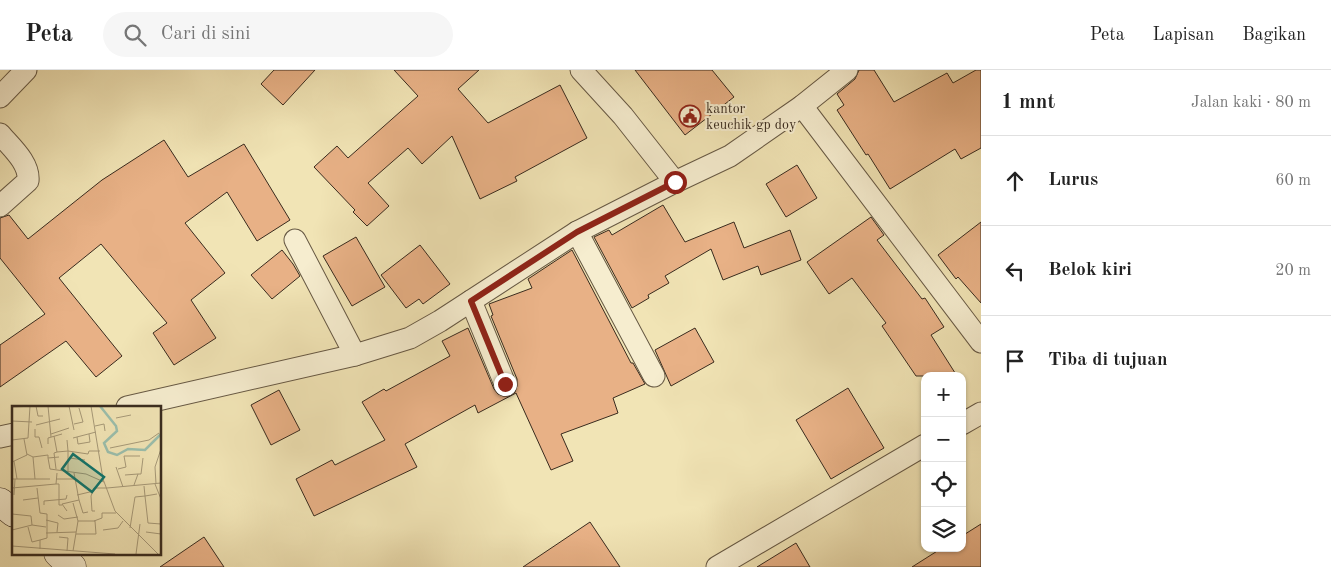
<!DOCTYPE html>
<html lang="id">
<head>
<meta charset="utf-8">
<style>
	:root { --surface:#fff; --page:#f6f6f6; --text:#222; --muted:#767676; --line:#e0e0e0 }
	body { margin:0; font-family:"Old Standard TT",serif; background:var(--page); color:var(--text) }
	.controls { position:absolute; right:15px; bottom:15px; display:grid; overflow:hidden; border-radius:10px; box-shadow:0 1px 4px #0004 }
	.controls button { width:45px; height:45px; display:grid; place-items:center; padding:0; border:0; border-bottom:1px solid var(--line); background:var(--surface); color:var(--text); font:25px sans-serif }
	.stop { position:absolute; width:15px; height:15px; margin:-11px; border:4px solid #8f2418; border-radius:50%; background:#fff }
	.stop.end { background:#8f2418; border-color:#fff; box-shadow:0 1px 5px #0008 }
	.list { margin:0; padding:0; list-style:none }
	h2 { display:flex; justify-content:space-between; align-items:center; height:65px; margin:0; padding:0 20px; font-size:21px }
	h2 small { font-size:16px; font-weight:400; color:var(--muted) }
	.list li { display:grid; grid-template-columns:32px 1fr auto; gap:15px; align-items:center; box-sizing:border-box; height:90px; padding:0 20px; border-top:1px solid var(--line) }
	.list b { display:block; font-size:19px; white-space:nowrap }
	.list em { font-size:16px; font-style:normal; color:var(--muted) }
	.icon { flex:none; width:28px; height:28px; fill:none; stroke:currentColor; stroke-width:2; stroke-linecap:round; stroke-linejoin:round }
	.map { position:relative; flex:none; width:981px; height:497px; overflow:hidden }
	header { display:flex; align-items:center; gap:30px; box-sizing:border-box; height:70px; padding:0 25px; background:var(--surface); border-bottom:1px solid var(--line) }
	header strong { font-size:24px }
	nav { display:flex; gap:28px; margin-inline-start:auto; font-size:18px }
	.search { width:350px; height:45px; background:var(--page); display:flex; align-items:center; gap:12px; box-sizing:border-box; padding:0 18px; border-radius:28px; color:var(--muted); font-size:19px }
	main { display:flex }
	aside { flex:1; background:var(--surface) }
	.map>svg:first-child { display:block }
	.building { fill:#e8b186; stroke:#392b1e }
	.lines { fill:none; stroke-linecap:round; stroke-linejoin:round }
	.street-casing { stroke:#675944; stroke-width:23 }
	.secondary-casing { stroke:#392b1e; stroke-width:29 }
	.street { stroke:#f6edcf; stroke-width:21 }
	.secondary { stroke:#f6edcf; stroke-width:28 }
	.route { stroke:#8f2418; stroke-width:6 }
	.labels { text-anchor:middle; stroke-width:4; stroke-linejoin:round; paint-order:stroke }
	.poi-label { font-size:14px; fill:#392b1e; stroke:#f6edcf; text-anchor:start }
	.inset-river { fill:none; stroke:#9bbfad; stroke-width:2.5 }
	.inset-road { fill:none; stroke:#a79a79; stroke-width:1 }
	.view { fill:#0f766e; fill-opacity:0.15; stroke:#0f766e; stroke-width:2.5 }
	.inset-edge { fill:none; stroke:#392b1e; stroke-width:2.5 }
</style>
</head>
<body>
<header>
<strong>Peta</strong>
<div class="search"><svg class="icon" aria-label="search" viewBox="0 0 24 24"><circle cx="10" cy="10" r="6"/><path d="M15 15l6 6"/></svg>Cari di sini</div>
<nav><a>Peta</a><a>Lapisan</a><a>Bagikan</a></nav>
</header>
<main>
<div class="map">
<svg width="981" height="497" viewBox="0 0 981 497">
	<rect width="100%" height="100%" fill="#f1e4b5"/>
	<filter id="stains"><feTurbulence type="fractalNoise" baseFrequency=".004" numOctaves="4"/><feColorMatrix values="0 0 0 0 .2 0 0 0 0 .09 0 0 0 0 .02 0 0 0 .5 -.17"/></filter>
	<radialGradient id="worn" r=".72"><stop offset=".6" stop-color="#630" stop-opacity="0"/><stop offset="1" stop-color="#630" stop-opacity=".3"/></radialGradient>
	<g class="building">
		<path d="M 274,0 L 315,0 L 283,35 L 261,14 Z"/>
		<path d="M 394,0 L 479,0 L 458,19 L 488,53 L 560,15 L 587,68 L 515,107 L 517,111 L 480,129 L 452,66 L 422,94 L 408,78 L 368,113 L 389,136 L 367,156 L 353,142 L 355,140 L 314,97 L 337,76 L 348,88 L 418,26 Z"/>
		<path d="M 635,0 L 712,0 L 734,27 L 685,65 Z"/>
		<path d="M 859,0 L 874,0 L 894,32 L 947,3 L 953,13 L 976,0 L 981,0 L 981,78 L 961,89 L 955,79 L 890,119 L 868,84 L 866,85 L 837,40 L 844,35 L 837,24 L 855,9 Z"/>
		<path d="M 164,70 L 188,107 L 244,74 L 290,150 L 257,171 L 227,122 L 185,153 L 225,203 L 191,230 L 216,268 L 174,295 L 153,263 L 167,253 L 101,174 L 59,208 L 122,286 L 96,307 L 66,271 L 0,317 L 0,275 L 45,244 L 0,188 L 0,148 L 9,145 L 28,169 L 102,110 Z"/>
		<path d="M 797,95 L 817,128 L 786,147 L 766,114 Z"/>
		<path d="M 663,135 L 685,172 L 734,152 L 744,178 L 790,160 L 801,190 L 761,205 L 758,196 L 723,210 L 711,179 L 665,206 L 669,213 L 648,225 L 649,228 L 632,238 L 594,167 L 609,160 L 612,165 Z"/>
		<path d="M 871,147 L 884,165 L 877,170 L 922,229 L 925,228 L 944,257 L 931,265 L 957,306 L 916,306 L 882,256 L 886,253 L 852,208 L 829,224 L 807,192 Z"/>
		<path d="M 981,152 L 981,233 L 958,207 L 956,209 L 938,185 Z"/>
		<path d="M 356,167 L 385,217 L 352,236 L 323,186 Z"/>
		<path d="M 420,175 L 450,214 L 423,234 L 419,229 L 406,238 L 381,205 Z"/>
		<path d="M 282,180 L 293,194 L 300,206 L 272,229 L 251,205 Z"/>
		<path d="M 572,180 L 631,293 L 633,293 L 645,314 L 613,328 L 618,343 L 561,364 L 573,391 L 551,400 L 516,323 L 478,343 L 475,335 L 405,374 L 417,397 L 314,446 L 296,409 L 332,390 L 335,395 L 385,370 L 362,332 L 384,319 L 386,321 L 450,286 L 442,271 L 468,258 L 494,319 L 498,324 L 503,326 L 509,326 L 515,322 L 517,316 L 517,309 L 491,246 L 493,245 L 489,234 L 532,218 L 528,209 Z"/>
		<path d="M 695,258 L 714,292 L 671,316 L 655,280 Z"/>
		<path d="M 848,318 L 884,378 L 831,409 L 796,350 Z"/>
		<path d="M 279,320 L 300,360 L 271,375 L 251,335 Z"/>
		<path d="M 590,452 L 620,497 L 523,497 Z"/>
		<path d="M 981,454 L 981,497 L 912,497 L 942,478 L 962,478 L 962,466 Z"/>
		<path d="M 204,467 L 224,497 L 160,497 Z"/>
		<path d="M 796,473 L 810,497 L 757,497 Z"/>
	</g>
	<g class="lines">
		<g class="street-casing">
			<g id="street">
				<path d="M 581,0 L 623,46 L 675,112"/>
				<path d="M 0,27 L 26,0"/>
				<path d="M 802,36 L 981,272"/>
				<path d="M 0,64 C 11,77 30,93 28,111 L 0,136"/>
				<path d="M 577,162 L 654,306"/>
				<path d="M 295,170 L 355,285"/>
				<path d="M 471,231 L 505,314"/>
				<path d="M 127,337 L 355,285 L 410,268 L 440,251 L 577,162 L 675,112 L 730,86 L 802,36 L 847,0"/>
				<path d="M 962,354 L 981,343"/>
				<path d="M 0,367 L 14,364"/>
				<path d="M 717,497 L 925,375"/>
			</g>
		</g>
		<g class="secondary-casing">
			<g id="secondary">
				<path d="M 0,432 L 14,443"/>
				<path d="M 58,483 L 72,497"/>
			</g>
		</g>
		<use href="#street" class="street"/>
		<use href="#secondary" class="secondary"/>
	</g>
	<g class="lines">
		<path class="route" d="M 505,314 L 471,231 L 577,162 L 675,112"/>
	</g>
	<defs>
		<g id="civic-ring" transform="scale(1.125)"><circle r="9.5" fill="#f6edcf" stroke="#8f2418" stroke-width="1.5"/><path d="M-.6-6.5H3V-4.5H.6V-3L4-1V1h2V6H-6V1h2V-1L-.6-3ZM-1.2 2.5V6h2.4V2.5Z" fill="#8f2418"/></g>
	</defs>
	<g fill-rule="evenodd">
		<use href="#civic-ring" x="690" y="46"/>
	</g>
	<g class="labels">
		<g class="poi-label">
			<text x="706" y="43">kantor<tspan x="706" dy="16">keuchik gp doy</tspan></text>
		</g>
	</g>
	<g transform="translate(12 336)">
		<rect width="149" height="149" fill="#f1e4b5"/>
		<path class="inset-river" d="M 88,0 L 104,20 L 105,25 L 92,37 L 96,46 L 105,49 L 116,43 L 133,44 L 149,28"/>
		<path class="inset-road" d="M 24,0 L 26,10 L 31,10M 36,0 L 39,31M 57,0 L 62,24M 79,0 L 91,73 L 103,105 L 146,148M 0,1 L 23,0M 104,12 L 119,9M 0,15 L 20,16M 62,18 L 71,16 L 67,2M 24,19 L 48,13M 83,20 L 92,18 L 93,25M 23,23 L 23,31 L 27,31 L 30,42M 39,28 L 57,22M 42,30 L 45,46 L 56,45 L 56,66M 65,31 L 66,38 L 78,36 L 77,28M 61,32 L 84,26M 0,34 L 16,32 L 18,0M 55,34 L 56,45 L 76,48 L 77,45 L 88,45M 36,38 L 36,32 L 50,28M 98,42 L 137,34 L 147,27M 15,48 L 21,51 L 36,49 L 36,52M 21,51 L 23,73M 47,51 L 36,52 L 38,63 L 74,68 L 92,76M 57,52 L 73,54M 2,55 L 5,73M 0,56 L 15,49 L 12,33M 104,61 L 111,81M 44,63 L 42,47 L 45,46M 106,63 L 114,61 L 112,50 L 128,50M 126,68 L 129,68 L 131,52M 113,69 L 126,68 L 122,79M 0,73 L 38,73M 44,73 L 62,73M 44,78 L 47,78 L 47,99 L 50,99M 143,78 L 149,93M 144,78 L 143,61 L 149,43M 132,80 L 133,90 L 145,88M 0,82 L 44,78 L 45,67M 25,82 L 28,107 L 35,108 L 35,132 L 28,134 L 28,143M 95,82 L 149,77M 2,89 L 3,73M 65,89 L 82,85M 11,94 L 26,92M 67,94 L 71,107 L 76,106M 61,97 L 66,115 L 61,145M 32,99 L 32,95 L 54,93 L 55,89M 55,105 L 50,98 L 67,94 L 62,67M 83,105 L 80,105 L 79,90 L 82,82 L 95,82M 0,108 L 19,110 L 20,119M 46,109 L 52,113 L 66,111M 34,114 L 46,117 L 45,126M 82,115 L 90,112 L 90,107 L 104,107M 16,121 L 20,136 L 28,134M 118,122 L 123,91 L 133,90 L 136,117 L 149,118M 0,124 L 20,119 L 34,121M 91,124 L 106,122 L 111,115M 134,126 L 149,128M 34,127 L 64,126M 64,128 L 84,128 L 83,115 L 66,115M 47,131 L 56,132 L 55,145M 0,140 L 103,148M 124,148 L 128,118"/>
		<path class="view" d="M 61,48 L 92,71 L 80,86 L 50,63 Z"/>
		<rect width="149" height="149" class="inset-edge"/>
	</g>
	<rect width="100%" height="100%" filter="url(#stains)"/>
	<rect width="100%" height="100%" fill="url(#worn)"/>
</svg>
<div class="controls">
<button>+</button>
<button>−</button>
<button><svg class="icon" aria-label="locate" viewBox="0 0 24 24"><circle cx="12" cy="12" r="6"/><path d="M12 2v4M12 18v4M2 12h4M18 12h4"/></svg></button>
<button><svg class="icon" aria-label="layers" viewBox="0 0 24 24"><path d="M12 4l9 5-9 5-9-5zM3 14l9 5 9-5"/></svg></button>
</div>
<div class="stop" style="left:675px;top:112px"></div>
<div class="stop end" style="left:505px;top:314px"></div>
</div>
<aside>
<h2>1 mnt<small>Jalan kaki · 80 m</small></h2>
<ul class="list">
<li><svg class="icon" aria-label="ahead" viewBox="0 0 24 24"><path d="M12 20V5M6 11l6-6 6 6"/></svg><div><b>Lurus</b></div><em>60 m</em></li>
<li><svg class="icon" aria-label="left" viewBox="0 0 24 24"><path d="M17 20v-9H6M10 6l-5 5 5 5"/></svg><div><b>Belok kiri</b></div><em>20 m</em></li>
<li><svg class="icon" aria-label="arrive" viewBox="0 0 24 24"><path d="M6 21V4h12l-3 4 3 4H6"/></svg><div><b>Tiba di tujuan</b></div></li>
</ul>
</aside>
</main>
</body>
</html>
